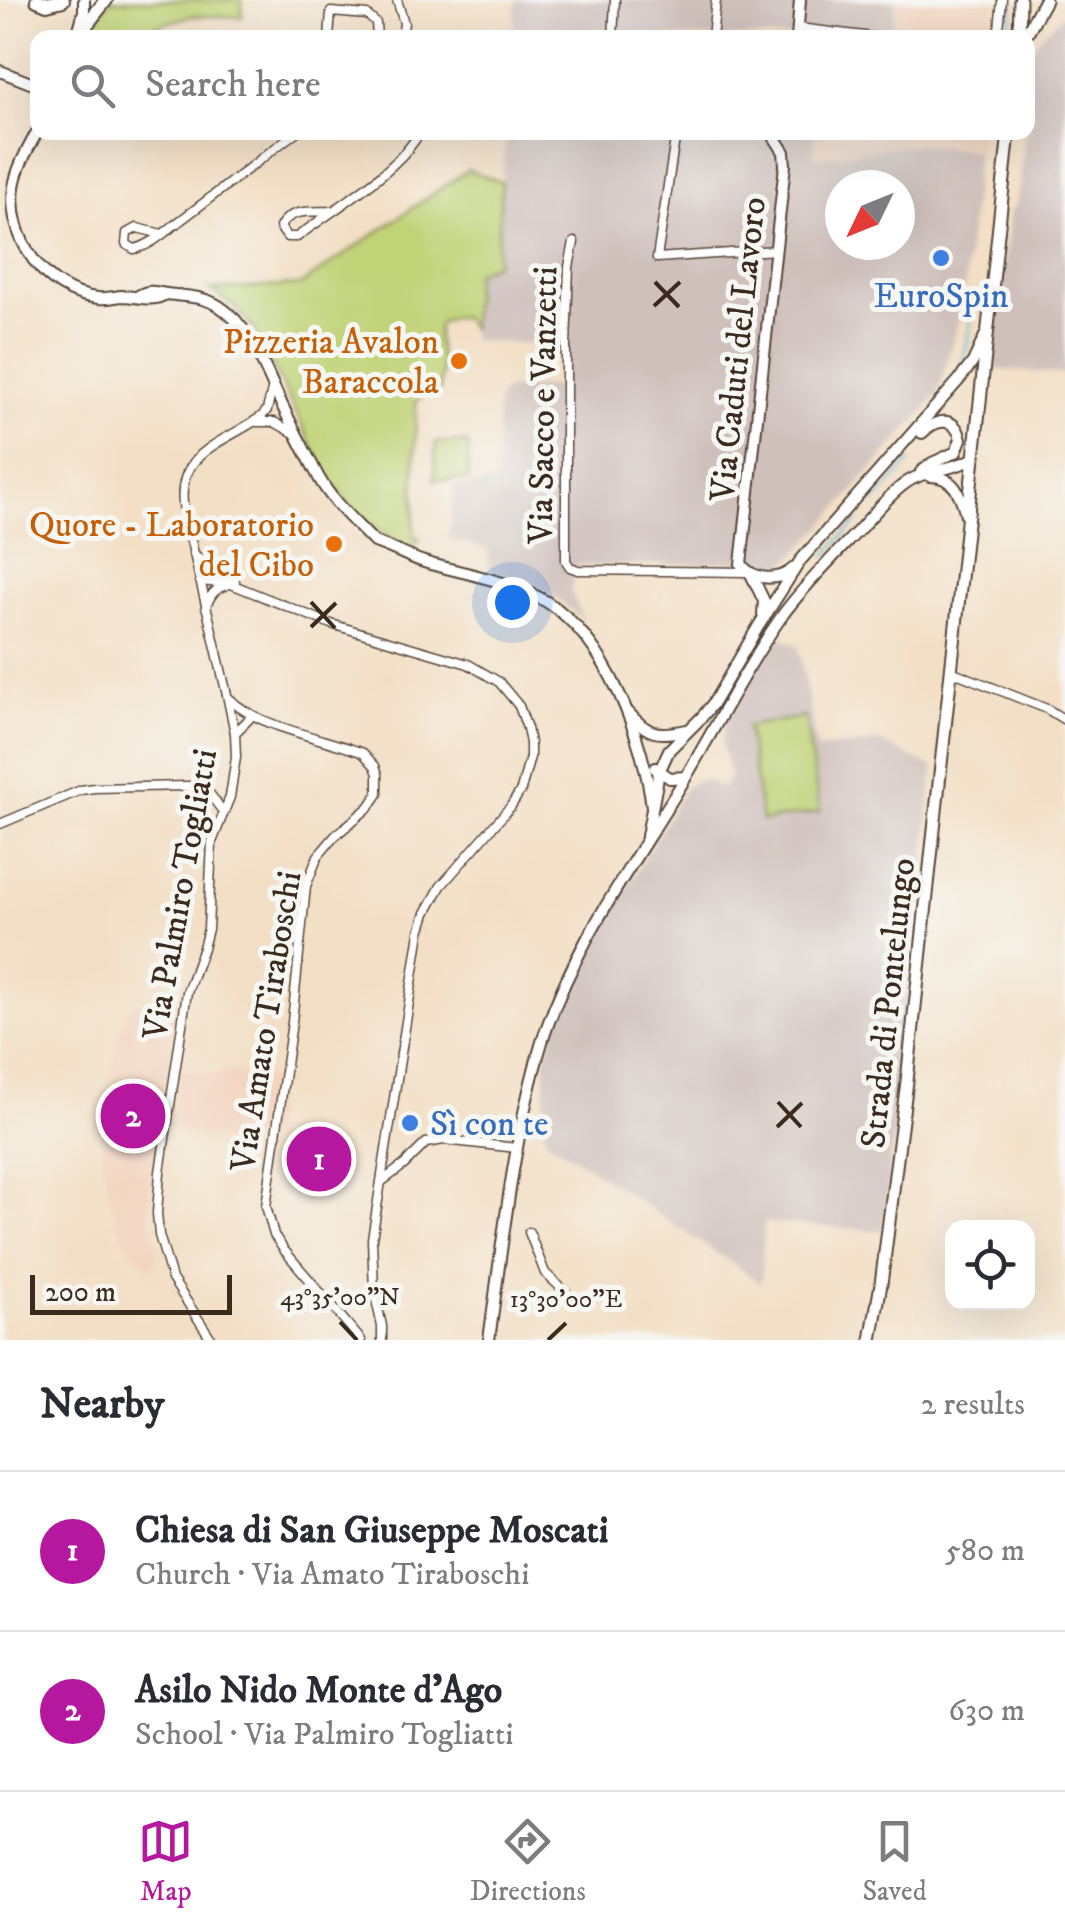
<!DOCTYPE html>
<html lang="en">
<head>
<meta charset="utf-8">
<style>
	:root { --surface:#fff; --page:#f2f2f3; --text:#2b2b33; --muted:#7c7c81; --line:#e1e1e2; --accent:#b5179e }
	body { margin:0; font-family:"IM FELL DW Pica",serif; background:var(--page); color:var(--text) }
	.controls { position:absolute; right:30px; bottom:30px; display:grid; overflow:hidden; border-radius:20px; box-shadow:0 10px 40px #0002 }
	.controls button { width:90px; height:90px; display:grid; place-items:center; padding:0; border:0; border-bottom:2px solid var(--line); background:var(--surface); color:var(--text); font:50px sans-serif }
	.compass { position:absolute; left:825px; top:170px; width:90px; height:90px; border-radius:50%; background:var(--surface); box-shadow:0 10px 40px #0002; rotate:227deg }
	.scale { position:absolute; left:30px; bottom:25px; width:202px; box-sizing:border-box; padding-left:10px; border:5px solid #3b2a1e; border-top:0; font-size:28px; line-height:35px; white-space:nowrap; color:#3b2a1e; -webkit-text-stroke:8px #f6f6f2; paint-order:stroke }
	.you { position:absolute; left:512px; top:602px; width:35px; height:35px; margin:-25px; border:8px solid #fff; border-radius:50%; background:#1a73e8; box-shadow:0 0 0 15px #1a73e833 }
	.badge { display:grid; place-items:center; width:65px; height:65px; border-radius:50%; background:var(--accent); color:#fff; font-size:32px; font-weight:700 }
	.pin { position:absolute; translate:-50% -50%; border:5px solid #fff; box-shadow:0 2px 10px #0006 }
	.list { margin:0; padding:0; list-style:none }
	h2 { display:flex; justify-content:space-between; align-items:center; height:130px; margin:0; padding:0 40px; font-size:42px }
	h2 small { font-size:32px; font-weight:400; color:var(--muted) }
	.list li { display:grid; grid-template-columns:65px 1fr auto; gap:30px; align-items:center; box-sizing:border-box; height:160px; padding:0 40px; border-top:2px solid var(--line) }
	.list b { display:block; font-size:38px; white-space:nowrap }
	.list p { margin:0; font-size:32px; white-space:nowrap; color:var(--muted) }
	.list em { font-size:32px; font-style:normal; color:var(--muted) }
	.icon { flex:none; width:55px; height:55px; fill:none; stroke:currentColor; stroke-width:2; stroke-linecap:round; stroke-linejoin:round }
	.map { position:relative; flex:none; width:1065px; height:1340px; overflow:hidden }
	.search { position:absolute; background:var(--surface); box-shadow:0 10px 40px #0002; left:30px; right:30px; top:30px; height:110px; display:flex; align-items:center; gap:25px; box-sizing:border-box; padding:0 35px; border-radius:20px; color:var(--muted); font-size:38px }
	.sheet { height:450px; background:var(--surface) }
	nav { display:flex; justify-content:space-around; align-items:center; box-sizing:border-box; height:140px; border-top:2px solid var(--line); background:var(--surface); font-size:28px; color:var(--muted) }
	nav a { display:grid; justify-items:center; gap:5px }
	nav .on { color:var(--accent) }
	.map>svg:first-child { display:block }
	.built { fill:#f3d4bf }
	.industrial { fill:#cfc0bb; fill-rule:evenodd }
	.green { fill:#c0d377; stroke:#7e7e4a; stroke-width:2.5 }
	.lines { fill:none; stroke-linecap:round; stroke-linejoin:round }
	.stream { stroke:#5cc0da; stroke-width:2.5 }
	.street-casing { stroke:#574537; stroke-width:11 }
	.secondary-casing { stroke:#574537; stroke-width:14 }
	.primary-casing { stroke:#574537; stroke-width:15 }
	.highway-casing { stroke:#574537; stroke-width:16 }
	.street { stroke:#fff; stroke-width:8 }
	.secondary { stroke:#fff; stroke-width:10 }
	.primary { stroke:#fff; stroke-width:11 }
	.highway { stroke:#fff; stroke-width:12 }
	.ticks { fill:none; stroke:#3b2a1e; stroke-width:4 }
	.shop-dot { fill:#3f7fe0; stroke:#f6f6f2; stroke-width:4 }
	.food-dot { fill:#e8710a; stroke:#f6f6f2; stroke-width:4 }
	.labels { text-anchor:middle; stroke-width:10; stroke-linejoin:round; paint-order:stroke }
	.shop-label { font-size:35px; fill:#366cbe; stroke:#f6f6f2 }
	.food-label { font-size:35px; fill:#c56008; stroke:#f6f6f2; text-anchor:end }
	.street-label { font-size:35px; fill:#3b2a1e; stroke:#f6f6f2 }
	.ticks-label { font-size:25px; text-anchor:middle; fill:#3b2a1e; stroke:#f6f6f2; stroke-width:10; stroke-linejoin:round; paint-order:stroke }
</style>
</head>
<body>
<div class="map">
<svg width="1065" height="1340" viewBox="0 0 1065 1340">
	<rect width="100%" height="100%" fill="#f6f6f2"/>
	<filter id="ink" filterUnits="userSpaceOnUse"><feTurbulence type="fractalNoise" baseFrequency=".01" numOctaves="2"/><feDisplacementMap in="SourceGraphic" scale="20" xChannelSelector="R" yChannelSelector="G"/><feConvolveMatrix kernelMatrix="1 2 1 2 8 2 1 2 1" color-interpolation-filters="sRGB"/></filter>
	<filter id="wash" filterUnits="userSpaceOnUse"><feTurbulence type="fractalNoise" baseFrequency=".0048" numOctaves="4" result="noise"/><feDisplacementMap in="SourceGraphic" scale="40" xChannelSelector="R" yChannelSelector="G"/><feGaussianBlur stdDeviation="2.25" result="paint"/><feColorMatrix in="noise" values="0 0 0 0 0 0 0 0 0 0 0 0 0 0 0 0 0 1.4 0 .05"/><feComposite in="paint" operator="in"/></filter>
	<g filter="url(#wash)">
		<rect width="100%" height="100%" fill="#f3dfc5"/>
		<g class="built">
			<path d="M 896,0 L 993,0 L 989,37 L 893,37 Z"/>
			<path d="M 815,133 L 979,133 L 977,151 L 919,144 L 813,158 Z"/>
			<path d="M 140,1003 L 157,1005 L 176,1011 L 149,1199 L 150,1221 L 158,1260 L 150,1268 L 130,1249 L 118,1224 L 103,1168 L 102,1153 L 102,1139 L 117,1037 L 128,1009 Z"/>
			<path d="M 179,1069 L 220,1075 L 222,1071 L 279,1080 L 270,1137 L 229,1131 L 227,1139 L 170,1131 Z"/>
		</g>
		<g class="industrial">
			<path d="M 516,0 L 896,0 L 892,37 L 513,38 Z"/>
			<path d="M 1065,12 L 1065,374 L 988,369 L 997,293 L 1001,291 L 1010,212 L 1017,201 L 1025,133 L 1028,132 L 1029,54 L 1038,39 Z"/>
			<path d="M 506,133 L 815,133 L 814,158 L 919,144 L 977,151 L 963,305 L 937,395 L 819,530 L 787,562 L 778,565 L 739,563 L 577,566 L 571,591 L 584,621 L 554,596 L 518,578 L 489,569 L 488,549 L 449,539 L 454,487 L 496,483 L 498,401 L 501,395 L 506,390 L 560,385 L 561,343 L 509,343 L 471,340 L 475,272 L 496,263 ZM 840,185 L 900,185 L 900,245 L 840,245 Z"/>
			<path d="M 778,635 L 799,646 L 817,749 L 880,742 L 934,768 L 883,1231 L 764,1222 L 761,1283 L 545,1138 L 545,1058 L 569,987 L 686,787 L 698,780 L 711,782 L 722,788 L 731,778 L 722,745 L 726,718 Z"/>
		</g>
		<g class="green">
			<path d="M 110,0 L 242,0 L 242,17 L 191,16 L 132,33 L 128,37 L 100,37 L 98,28 L 93,23 Z"/>
			<path d="M 468,170 L 502,182 L 496,263 L 475,273 L 471,329 L 463,318 C 453,316 447,318 438,325 C 436,339 439,349 441,362 C 442,371 440,382 440,391 C 427,388 423,392 416,403 L 414,537 L 419,538 L 419,542 L 412,548 C 350,523 329,480 301,423 C 286,393 271,362 255,332 C 243,313 230,302 210,290 L 300,285 Z"/>
			<path d="M 436,442 L 468,443 L 468,480 L 434,480 Z"/>
			<path d="M 805,717 L 820,812 L 762,821 L 747,726 Z"/>
		</g>
		<g class="lines">
			<g class="stream">
				<path d="M 1009,38 L 1013,0"/>
				<path d="M 959,373 L 967,345 L 972,308"/>
				<path d="M 873,504 L 910,462"/>
				<path d="M 825,556 L 859,519"/>
			</g>
		</g>
	</g>
	<g filter="url(#ink)">
		<g class="lines">
			<g class="street-casing">
				<g id="street">
					<path d="M 397,0 L 404,23 L 402,38"/>
					<path d="M 798,28 L 881,38"/>
					<path d="M 329,38 L 331,12 L 367,15 L 376,23 L 377,38"/>
					<path d="M 613,38 L 615,0"/>
					<path d="M 712,38 L 716,0"/>
					<path d="M 998,38 L 1002,0"/>
					<path d="M 676,132 L 657,258 L 776,250"/>
					<path d="M 993,132 L 1002,132"/>
					<path d="M 331,211 C 312,212 290,208 280,227 L 287,237 L 297,237 C 334,209 398,171 420,132"/>
					<path d="M 162,234 L 137,228 L 127,233 L 126,244 L 134,249 C 151,246 167,230 181,220 C 220,191 258,161 296,132"/>
					<path d="M 574,242 L 569,267 L 566,346 L 566,561 L 570,567 L 578,570 L 747,572"/>
					<path d="M 256,422 L 274,422 L 294,433"/>
					<path d="M 193,553 L 208,566 L 235,581"/>
					<path d="M 200,581 L 231,584 L 331,624 L 468,664 L 499,682 L 519,706 L 527,728 L 530,743 L 530,757 L 521,790 L 511,806 L 441,886 L 426,913 L 420,932 L 372,1239 L 374,1291 L 382,1326 L 382,1340"/>
					<path d="M 206,607 C 210,596 214,589 225,586"/>
					<path d="M 951,671 L 1047,709 L 1065,720"/>
					<path d="M 230,699 C 255,726 327,739 363,753 L 375,766 L 378,774 L 378,794 L 369,807 L 335,836 L 318,856 L 306,886 L 292,1022 L 266,1206 L 274,1235 L 284,1250 L 361,1340"/>
					<path d="M 235,733 L 249,719"/>
					<path d="M 0,824 L 81,790 L 94,788 L 188,786 L 209,793 L 224,813"/>
					<path d="M 381,1182 L 404,1165 L 426,1143 L 444,1140 L 517,1148"/>
					<path d="M 529,1232 L 545,1273 L 570,1296"/>
					<path d="M 212,1340 L 172,1279 L 159,1235 L 157,1213 L 160,1172 L 187,992 L 203,948 L 208,929 L 212,842 L 230,797 L 236,757 L 235,733 L 227,695 L 184,511 C 173,451 224,444 262,416 L 267,410 L 273,386"/>
				</g>
			</g>
			<g class="secondary-casing">
				<g id="secondary">
					<path d="M 78,33 L 84,11 L 84,0"/>
					<path d="M 797,38 L 800,0"/>
					<path d="M 0,71 L 38,86"/>
					<path d="M 38,130 C 29,148 17,166 14,187 C 7,238 45,293 98,298 C 106,299 114,297 121,296 C 138,296 151,303 166,294"/>
					<path d="M 771,132 L 784,152 L 785,165 L 741,564 C 753,581 779,582 794,568"/>
					<path d="M 138,296 C 150,289 154,292 167,294 C 185,297 201,295 219,306 C 252,327 267,375 284,409 C 295,432 307,455 319,478 C 333,503 355,522 374,542 C 391,547 406,556 424,562 C 464,574 510,580 547,602 C 607,639 644,740 652,807"/>
					<path d="M 921,472 L 932,463 L 956,452 L 961,439 C 955,416 937,418 922,433"/>
					<path d="M 930,476 C 954,476 961,495 966,515"/>
					<path d="M 751,574 L 764,601 L 763,614"/>
					<path d="M 628,712 C 648,735 657,736 687,730"/>
					<path d="M 655,768 L 670,778 L 686,777"/>
					<path d="M 647,836 L 659,772 L 669,750 L 702,717 L 714,702 L 758,627 L 800,561 L 959,380 L 973,362 L 985,336"/>
					<path d="M 489,1340 C 503,1240 513,1138 542,1042 C 570,953 626,874 675,795 C 712,735 743,671 784,613 C 805,585 831,559 855,534 C 870,518 885,499 903,485 C 923,469 950,471 973,459"/>
				</g>
			</g>
			<g class="primary-casing">
				<g id="primary">
					<path d="M 1019,38 L 1020,0"/>
					<path d="M 1024,38 L 1045,0"/>
					<path d="M 871,1340 L 881,1284 L 907,1081 L 1009,132"/>
				</g>
			</g>
			<g class="highway-casing">
				<g id="highway">
					<path d="M 37,0 L 47,4 L 63,0"/>
					<path d="M 77,37 L 106,0"/>
				</g>
			</g>
			<use href="#street" class="street"/>
			<use href="#secondary" class="secondary"/>
			<use href="#primary" class="primary"/>
			<use href="#highway" class="highway"/>
		</g>
	</g>
	<path class="ticks" d="M 655,282 L 679,307M 654,306 L 680,282M 311,602 L 335,628M 311,627 L 336,603M 778,1102 L 801,1127M 777,1127 L 802,1103M 340,1322 L 357,1340M 548,1340 L 566,1323"/>
	<g class="shop-dot">
		<circle cx="941" cy="258" r="10"/>
		<circle cx="410" cy="1123" r="10"/>
	</g>
	<g class="food-dot">
		<circle cx="459" cy="361" r="10"/>
		<circle cx="334" cy="544" r="10"/>
	</g>
	<g class="labels">
		<g class="shop-label">
			<text x="941" y="307">EuroSpin</text>
			<text x="430" y="1135" text-anchor="start">Sì con te</text>
		</g>
		<g class="food-label">
			<text x="439" y="353">Pizzeria Avalon<tspan x="439" dy="40">Baraccola</tspan></text>
			<text x="314" y="536">Quore - Laboratorio<tspan x="314" dy="40">del Cibo</tspan></text>
		</g>
		<g class="street-label">
			<text transform="translate(737 349) rotate(-84)" y="12">Via Caduti del Lavoro</text>
			<text transform="translate(542 405) rotate(-89)" y="12">Via Sacco e Vanzetti</text>
			<text transform="translate(179 894) rotate(-80)" y="12">Via Palmiro Togliatti</text>
			<text transform="translate(887 1003) rotate(-84)" y="12">Strada di Pontelungo</text>
			<text transform="translate(265 1021) rotate(-81)" y="12">Via Amato Tiraboschi</text>
		</g>
	</g>
	<g class="ticks-label">
		<text x="340" y="1305">43°35'00"N</text>
		<text x="566" y="1307">13°30'00"E</text>
	</g>
</svg>
<div class="controls">
<button><svg class="icon" aria-label="locate" viewBox="0 0 24 24"><circle cx="12" cy="12" r="6"/><path d="M12 2v4M12 18v4M2 12h4M18 12h4"/></svg></button>
</div>
<svg class="compass" viewBox="-18 -18 36 36"><path d="M0-13l5 13h-10z" fill="#e53935"/><path d="M0 13l5-13h-10z" fill="#7c7c81"/></svg>
<div class="scale">200 m</div>
<div class="you"></div>
<div class="pin badge" style="left:319px;top:1159px">1</div>
<div class="pin badge" style="left:133px;top:1116px">2</div>
<div class="search"><svg class="icon" aria-label="search" viewBox="0 0 24 24"><circle cx="10" cy="10" r="6"/><path d="M15 15l6 6"/></svg>Search here</div>
</div>
<section class="sheet">
<h2>Nearby<small>2 results</small></h2>
<ul class="list">
<li><span class="badge">1</span><div><b>Chiesa di San Giuseppe Moscati</b><p>Church · Via Amato Tiraboschi</p></div><em>580 m</em></li>
<li><span class="badge">2</span><div><b>Asilo Nido Monte d'Ago</b><p>School · Via Palmiro Togliatti</p></div><em>630 m</em></li>
</ul>
</section>
<nav>
<a class="on"><svg class="icon" aria-label="map" viewBox="0 0 24 24"><path d="M3 6l6-2 6 2 6-2v14l-6 2-6-2-6 2zM9 4v14M15 6v14"/></svg>Map</a>
<a><svg class="icon" aria-label="directions" viewBox="0 0 24 24"><path d="M12 3l9 9-9 9-9-9zM9 14v-3h6M13 9l2 2-2 2"/></svg>Directions</a>
<a><svg class="icon" aria-label="saved" viewBox="0 0 24 24"><path d="M7 4h10v16l-5-4-5 4z"/></svg>Saved</a>
</nav>
</body>
</html>
